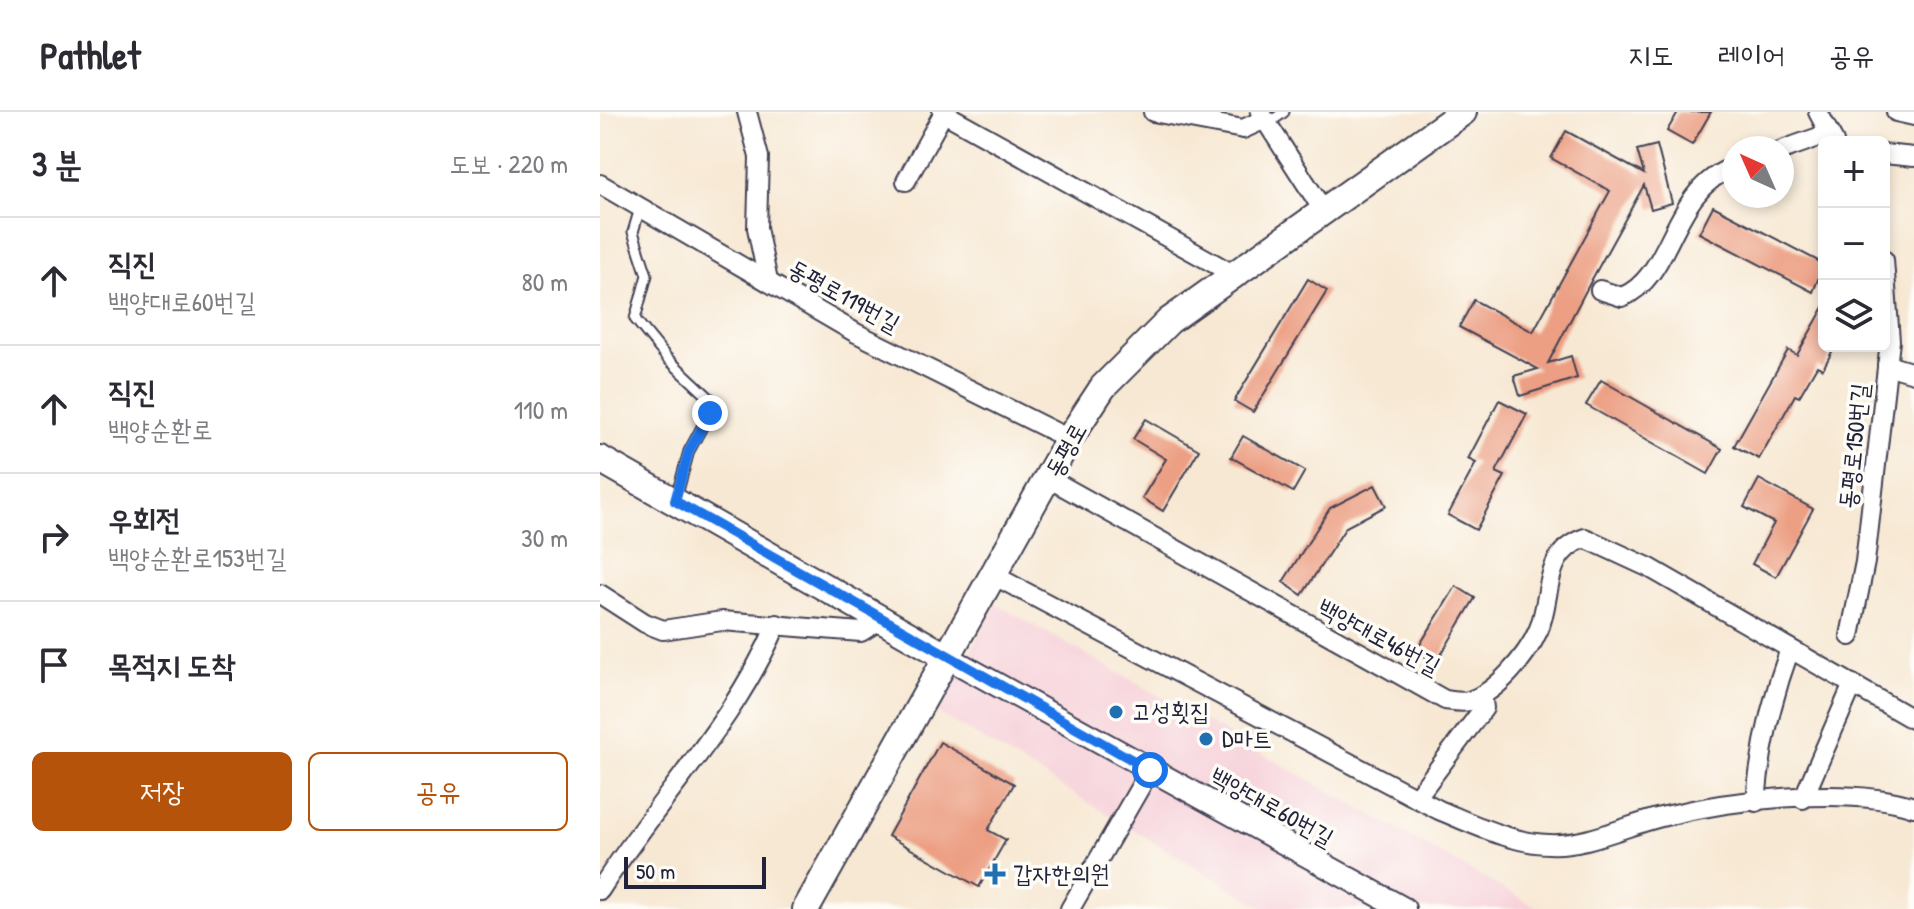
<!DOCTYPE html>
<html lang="ko">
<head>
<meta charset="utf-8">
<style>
	:root { --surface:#fff; --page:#f7f7f7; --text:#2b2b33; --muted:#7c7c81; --line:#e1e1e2; --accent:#b45309 }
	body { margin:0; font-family:"Patrick Hand","Poor Story",sans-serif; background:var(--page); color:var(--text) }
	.controls { position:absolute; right:24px; top:24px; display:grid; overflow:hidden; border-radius:12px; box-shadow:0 4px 12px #0003 }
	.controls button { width:72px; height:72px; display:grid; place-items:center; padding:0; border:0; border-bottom:2px solid var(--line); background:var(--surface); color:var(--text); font:40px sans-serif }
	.compass { position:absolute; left:1122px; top:24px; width:72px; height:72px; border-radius:50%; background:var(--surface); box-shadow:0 4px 12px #0003; rotate:315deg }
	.scale { position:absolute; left:24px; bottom:20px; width:142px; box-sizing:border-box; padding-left:8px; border:4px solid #22223b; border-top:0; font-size:22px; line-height:28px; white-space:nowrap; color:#22223b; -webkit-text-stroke:6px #fdfcf7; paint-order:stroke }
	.stop { position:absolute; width:24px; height:24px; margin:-18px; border:6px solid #1a73e8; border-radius:50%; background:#fff }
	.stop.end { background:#1a73e8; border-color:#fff; box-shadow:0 2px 8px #0008 }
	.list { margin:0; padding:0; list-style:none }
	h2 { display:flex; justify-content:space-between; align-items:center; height:104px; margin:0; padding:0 32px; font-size:34px }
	h2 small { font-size:26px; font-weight:400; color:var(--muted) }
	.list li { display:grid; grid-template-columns:52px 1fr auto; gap:24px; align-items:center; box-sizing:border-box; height:128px; padding:0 32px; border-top:2px solid var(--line) }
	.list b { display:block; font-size:30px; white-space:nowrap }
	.list p { margin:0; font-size:26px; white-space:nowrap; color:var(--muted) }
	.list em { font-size:26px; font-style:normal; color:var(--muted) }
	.actions { display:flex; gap:16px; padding:24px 32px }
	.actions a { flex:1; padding:18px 0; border:2px solid var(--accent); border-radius:12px; text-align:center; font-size:28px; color:var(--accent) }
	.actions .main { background:var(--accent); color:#fff }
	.icon { flex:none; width:44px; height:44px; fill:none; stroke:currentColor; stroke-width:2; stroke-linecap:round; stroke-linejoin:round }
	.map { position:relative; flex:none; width:1314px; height:797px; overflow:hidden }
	header { display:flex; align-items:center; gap:48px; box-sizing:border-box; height:112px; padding:0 40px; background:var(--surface); border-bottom:2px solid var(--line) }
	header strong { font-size:38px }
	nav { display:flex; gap:44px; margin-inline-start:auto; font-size:28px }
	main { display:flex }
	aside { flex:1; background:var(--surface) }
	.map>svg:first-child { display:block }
	.built { fill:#f6cfd8 }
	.building { fill:#ec9f83 }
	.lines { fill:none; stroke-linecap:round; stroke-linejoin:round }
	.service-casing { stroke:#424052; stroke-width:13 }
	.minor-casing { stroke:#424052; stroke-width:22 }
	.tertiary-casing { stroke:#424052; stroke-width:26 }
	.secondary-casing { stroke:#424052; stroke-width:30 }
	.service { stroke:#fff; stroke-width:9 }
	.minor { stroke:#fff; stroke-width:18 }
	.tertiary { stroke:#fff; stroke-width:22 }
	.secondary { stroke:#fff; stroke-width:26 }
	.route { stroke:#1a73e8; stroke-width:10 }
	.poi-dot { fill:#1f6fb2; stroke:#fdfcf7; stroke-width:3 }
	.labels { text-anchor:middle; stroke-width:7; stroke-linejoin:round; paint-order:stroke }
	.street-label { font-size:24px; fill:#22223b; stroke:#fdfcf7 }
	.poi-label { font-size:24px; fill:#22223b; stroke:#fdfcf7; text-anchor:start }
</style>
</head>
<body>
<header>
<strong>Pathlet</strong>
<nav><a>지도</a><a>레이어</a><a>공유</a></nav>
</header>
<main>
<aside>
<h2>3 분<small>도보 · 220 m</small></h2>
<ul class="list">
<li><svg class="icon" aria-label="ahead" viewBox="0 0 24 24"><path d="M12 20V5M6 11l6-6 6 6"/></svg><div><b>직진</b><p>백양대로60번길</p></div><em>80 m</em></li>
<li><svg class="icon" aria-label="ahead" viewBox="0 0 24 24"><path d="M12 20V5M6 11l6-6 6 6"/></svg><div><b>직진</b><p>백양순환로</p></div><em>110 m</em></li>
<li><svg class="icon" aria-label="right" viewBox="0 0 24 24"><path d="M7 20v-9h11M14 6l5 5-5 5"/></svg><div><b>우회전</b><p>백양순환로153번길</p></div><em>30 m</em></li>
<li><svg class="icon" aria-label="arrive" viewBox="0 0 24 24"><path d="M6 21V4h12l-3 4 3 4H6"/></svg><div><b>목적지 도착</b></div></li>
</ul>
<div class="actions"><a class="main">저장</a><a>공유</a></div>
</aside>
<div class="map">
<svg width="1314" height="797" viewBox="0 0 1314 797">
	<rect width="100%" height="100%" fill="#fdfcf7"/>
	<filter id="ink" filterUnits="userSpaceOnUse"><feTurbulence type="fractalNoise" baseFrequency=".0125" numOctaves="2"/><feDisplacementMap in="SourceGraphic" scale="16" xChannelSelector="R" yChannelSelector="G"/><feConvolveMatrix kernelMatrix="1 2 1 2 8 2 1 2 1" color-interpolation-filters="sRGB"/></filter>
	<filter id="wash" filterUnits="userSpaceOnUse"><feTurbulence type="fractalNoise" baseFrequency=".006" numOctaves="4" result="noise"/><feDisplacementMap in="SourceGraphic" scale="32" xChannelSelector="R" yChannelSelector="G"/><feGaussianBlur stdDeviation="1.8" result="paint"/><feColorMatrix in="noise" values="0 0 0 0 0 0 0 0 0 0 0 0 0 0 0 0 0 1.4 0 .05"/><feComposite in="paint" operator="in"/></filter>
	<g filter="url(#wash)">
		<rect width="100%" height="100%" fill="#f7e8d3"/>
		<path class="built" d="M 396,492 L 939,797 L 666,797 L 337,600 Z"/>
		<g id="blocks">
			<g class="building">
				<path d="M 1078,0 L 1111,0 L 1092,33 L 1067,19 Z"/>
				<path d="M 966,19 L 1044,62 L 1037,38 L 1057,33 L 1072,91 L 1051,97 L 1044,73 L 991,169 L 948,251 L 971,244 L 977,266 L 920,284 L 914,264 L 938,257 L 859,215 L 874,188 L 933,220 L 1010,79 L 951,46 Z"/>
				<path d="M 1113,94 L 1224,152 L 1213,180 L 1099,121 Z"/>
				<path d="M 708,167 L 727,179 L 653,300 L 634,289 Z"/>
				<path d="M 1224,195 L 1224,234 L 1235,234 L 1223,257 L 1217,254 L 1199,285 L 1195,283 L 1159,347 L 1134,334 L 1188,238 L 1197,243 Z"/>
				<path d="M 1001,268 L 1122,337 L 1108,362 L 986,293 Z"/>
				<path d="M 899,288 L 927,302 L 896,360 L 905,364 L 876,418 L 848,403 L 876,351 L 868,347 Z"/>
				<path d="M 546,307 L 599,338 L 563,399 L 542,386 L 566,347 L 533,327 Z"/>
				<path d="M 643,324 L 705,359 L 693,380 L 631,345 Z"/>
				<path d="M 1159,367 L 1213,397 L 1176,465 L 1152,452 L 1174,411 L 1144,395 Z"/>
				<path d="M 775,373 L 786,394 L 746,415 L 702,483 L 683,470 L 730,396 Z"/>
				<path d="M 856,474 L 875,486 L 836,551 L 816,539 Z"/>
				<path d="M 340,630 L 414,672 L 388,718 L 406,728 L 379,775 L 288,724 Z"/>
			</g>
		</g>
	</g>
	<g filter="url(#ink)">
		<use href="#blocks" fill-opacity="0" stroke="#424052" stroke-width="2"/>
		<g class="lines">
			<g class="service-casing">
				<g id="service">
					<path d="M 666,13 L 684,0"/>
					<path d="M 41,93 L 33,120 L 47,163 L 35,207 L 67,246 L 115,291 L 89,339 L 76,386"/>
				</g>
			</g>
			<g class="minor-casing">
				<g id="minor">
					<path d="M 147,0 L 159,45 L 157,116 L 168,169"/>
					<path d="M 342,0 L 633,162"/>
					<path d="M 553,0 L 643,17 L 663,8"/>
					<path d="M 660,0 L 723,98"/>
					<path d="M 1218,0 L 1234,30"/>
					<path d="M 1296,0 L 1314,4"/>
					<path d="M 1182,38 L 1230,21"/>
					<path d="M 1284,42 L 1314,45"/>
					<path d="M 306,69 L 344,0"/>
					<path d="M 0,72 L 256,221 L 469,327"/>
					<path d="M 1000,178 L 1022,185 C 1074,164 1070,77 1134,55"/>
					<path d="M 1287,253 L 1314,261"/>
					<path d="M 450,367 L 845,588 C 853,589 862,591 869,589 C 896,581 927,544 938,519 C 953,485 941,441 985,426 L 1050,456 L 1314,608"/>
					<path d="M 395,464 L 839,698 C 873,712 911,731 949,732 C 986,734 1025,714 1061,705 C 1128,688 1249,673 1314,695"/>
					<path d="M 0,482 L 45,511 L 63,518 L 122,509 L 261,520 L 280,508"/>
					<path d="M 1250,524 L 1265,450 L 1290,229 L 1284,148"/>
					<path d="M 816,686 L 884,596 L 882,583"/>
					<path d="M 1203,687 L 1253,572"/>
					<path d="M 1156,690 C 1160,638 1172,586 1190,537"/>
					<path d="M 0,778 C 59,685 132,615 177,512"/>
					<path d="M 470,797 L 550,658"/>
				</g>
			</g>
			<g class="tertiary-casing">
				<path id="tertiary" d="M 347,545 L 804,797"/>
			</g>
			<g class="secondary-casing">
				<g id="secondary">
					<path d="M 0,347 L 347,545"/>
					<path d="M 206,797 L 469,327 L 503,275 L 569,209 L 863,0"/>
				</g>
			</g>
			<use href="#service" class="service"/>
			<use href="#minor" class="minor"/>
			<use href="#tertiary" class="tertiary"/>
			<use href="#secondary" class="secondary"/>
		</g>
	</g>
	<g class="lines" filter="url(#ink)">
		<path class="route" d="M 110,301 L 89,339 L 75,389 L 550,658"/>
	</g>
	<g class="poi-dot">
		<circle cx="516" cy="600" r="8"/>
		<circle cx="606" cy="627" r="8"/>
		<path d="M391 750h8v8h8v8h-8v8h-8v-8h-8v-8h8z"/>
	</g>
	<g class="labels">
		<g class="street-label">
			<text transform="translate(244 184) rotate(29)" y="8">동평로119번길</text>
			<text transform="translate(1254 334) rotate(-84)" y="8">동평로150번길</text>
			<text transform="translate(466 338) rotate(-61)" y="8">동평로</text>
			<text transform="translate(779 525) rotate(28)" y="8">백양대로46번길</text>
			<text transform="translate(672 695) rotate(29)" y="8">백양대로60번길</text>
		</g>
		<g class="poi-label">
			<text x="532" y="608">고성횟집</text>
			<text x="622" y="635">D마트</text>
			<text x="413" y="770">갑자한의원</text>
		</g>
	</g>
</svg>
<div class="controls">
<button>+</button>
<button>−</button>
<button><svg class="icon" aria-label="layers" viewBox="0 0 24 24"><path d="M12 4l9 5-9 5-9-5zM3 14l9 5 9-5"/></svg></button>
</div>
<svg class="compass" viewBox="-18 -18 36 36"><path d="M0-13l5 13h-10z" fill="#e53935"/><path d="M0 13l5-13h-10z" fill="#7c7c81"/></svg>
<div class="scale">50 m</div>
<div class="stop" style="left:550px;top:658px"></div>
<div class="stop end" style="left:110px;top:301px"></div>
</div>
</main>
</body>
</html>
